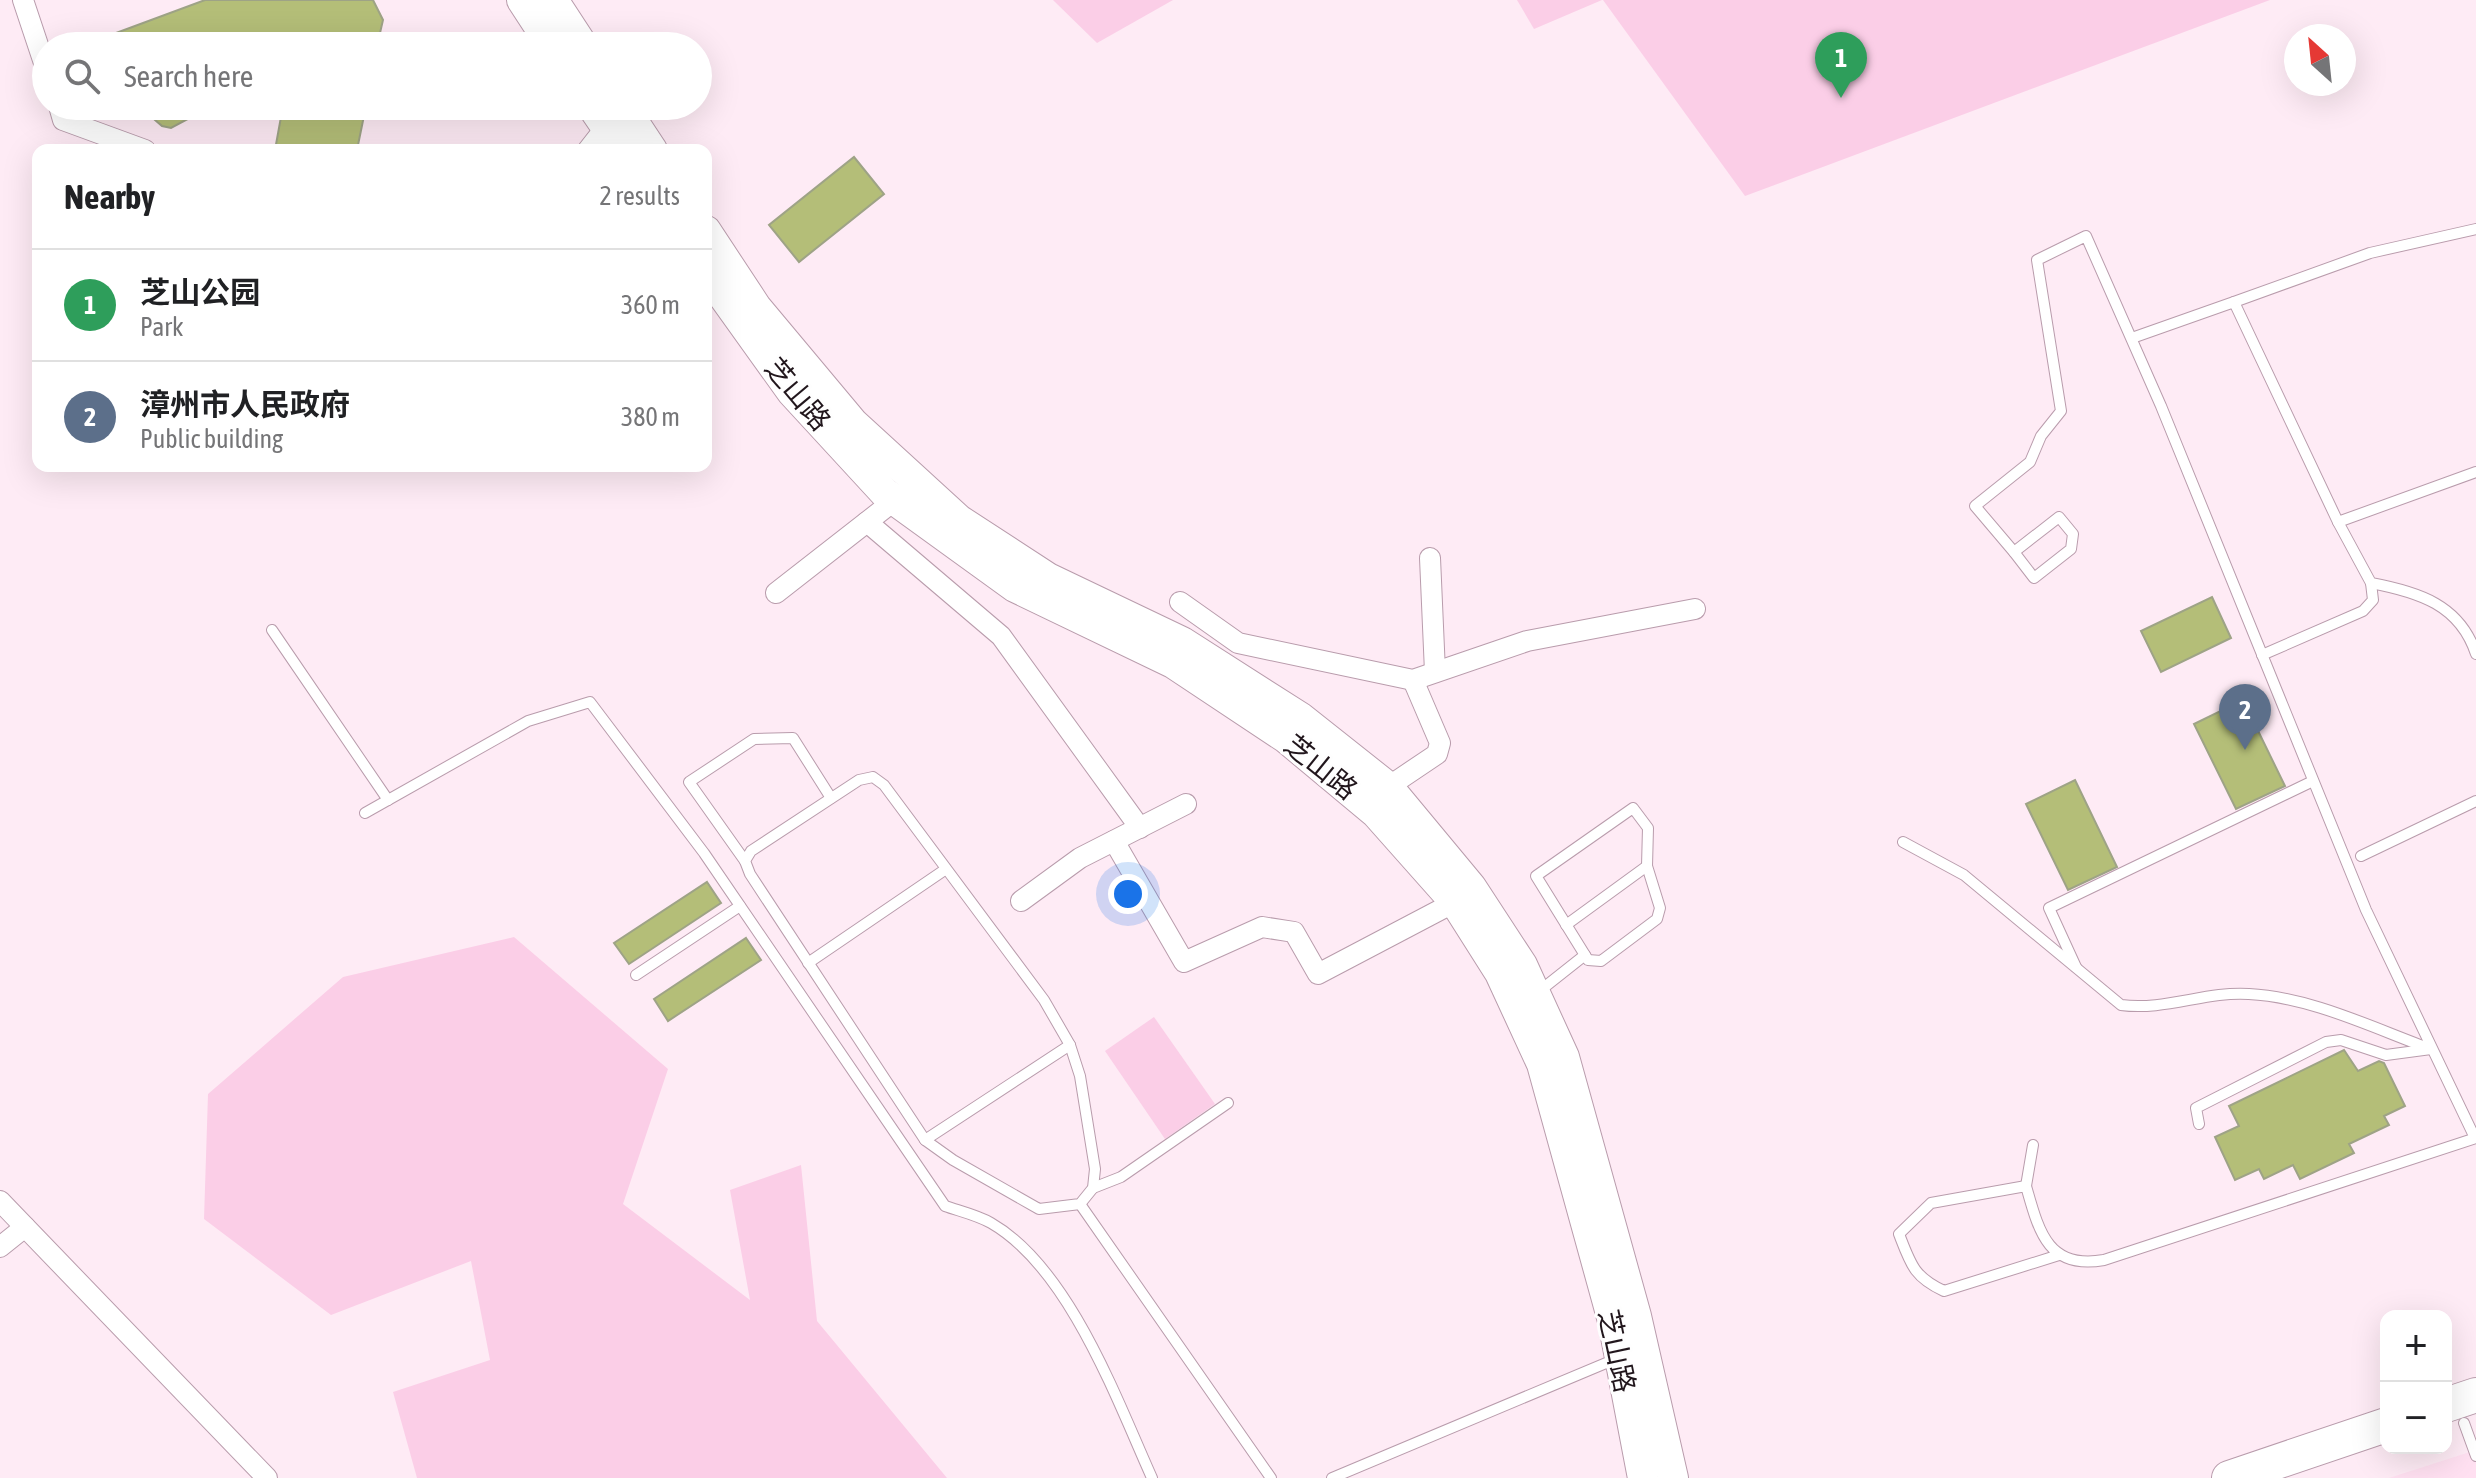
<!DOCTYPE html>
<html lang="en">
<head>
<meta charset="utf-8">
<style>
	:root { --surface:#fff; --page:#f6f6f6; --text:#202124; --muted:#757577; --line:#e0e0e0; --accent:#0b8043 }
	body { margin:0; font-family:"Asap Condensed","Noto Sans SC",sans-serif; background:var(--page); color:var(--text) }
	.controls { position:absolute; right:24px; bottom:24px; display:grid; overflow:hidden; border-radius:16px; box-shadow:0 8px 32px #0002 }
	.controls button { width:72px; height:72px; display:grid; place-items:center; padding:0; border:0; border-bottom:2px solid var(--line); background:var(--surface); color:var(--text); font:40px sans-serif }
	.compass { position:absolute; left:2284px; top:24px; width:72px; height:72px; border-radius:50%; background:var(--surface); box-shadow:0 8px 32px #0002; rotate:333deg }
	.you { position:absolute; left:1128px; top:894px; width:28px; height:28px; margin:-20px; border:6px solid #fff; border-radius:50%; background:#1a73e8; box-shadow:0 0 0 12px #1a73e833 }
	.badge { display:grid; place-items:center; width:52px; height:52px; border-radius:50%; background:var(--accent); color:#fff; font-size:26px; font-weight:700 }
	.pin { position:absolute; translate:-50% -66px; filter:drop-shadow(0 2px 4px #0008) }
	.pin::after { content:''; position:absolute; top:42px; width:28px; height:24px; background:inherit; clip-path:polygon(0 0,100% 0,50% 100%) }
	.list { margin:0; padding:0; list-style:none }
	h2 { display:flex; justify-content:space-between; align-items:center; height:104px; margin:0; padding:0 32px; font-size:34px }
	h2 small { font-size:26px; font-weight:400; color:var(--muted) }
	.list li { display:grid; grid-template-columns:52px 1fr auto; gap:24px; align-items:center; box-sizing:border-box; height:112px; padding:0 32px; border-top:2px solid var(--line) }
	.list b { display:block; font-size:30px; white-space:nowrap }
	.list p { margin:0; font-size:26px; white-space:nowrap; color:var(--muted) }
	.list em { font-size:26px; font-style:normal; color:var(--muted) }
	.icon { flex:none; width:44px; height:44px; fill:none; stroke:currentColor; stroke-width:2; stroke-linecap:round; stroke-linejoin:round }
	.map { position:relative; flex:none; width:2476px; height:1478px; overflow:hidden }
	.search { position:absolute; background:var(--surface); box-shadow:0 8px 32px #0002; left:32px; top:32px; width:680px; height:88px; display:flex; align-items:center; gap:20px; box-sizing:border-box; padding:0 28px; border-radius:44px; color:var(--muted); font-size:30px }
	.panel { position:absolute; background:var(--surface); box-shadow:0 8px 32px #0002; left:32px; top:144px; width:680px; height:328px; border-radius:16px }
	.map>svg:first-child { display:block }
	.built { fill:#ffe0f1 }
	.green { fill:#fbcee7 }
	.building { fill:#b4be78; stroke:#9ea386; stroke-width:2 }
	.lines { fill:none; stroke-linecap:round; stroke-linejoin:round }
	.lane-casing { stroke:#b99cac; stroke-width:12 }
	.street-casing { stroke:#b99cac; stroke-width:22 }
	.secondary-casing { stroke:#b99cac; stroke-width:32 }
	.primary-casing { stroke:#b99cac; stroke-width:36 }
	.lane { stroke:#fff; stroke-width:10 }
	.street { stroke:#fff; stroke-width:20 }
	.secondary { stroke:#fff; stroke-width:30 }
	.primary { stroke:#fff; stroke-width:34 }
	.labels { text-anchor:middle; stroke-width:6; stroke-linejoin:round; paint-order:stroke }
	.street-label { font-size:28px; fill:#21161c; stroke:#fefefe }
</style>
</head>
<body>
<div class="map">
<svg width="2476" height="1478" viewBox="0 0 2476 1478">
	<rect width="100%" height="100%" fill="#feebf5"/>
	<path class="built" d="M 2476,1450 L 2476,1478 L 2389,1478 Z"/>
	<g class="green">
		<path d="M 1053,0 L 1173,0 L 1097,43 Z"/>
		<path d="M 1517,0 L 1602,0 L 1534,29 Z"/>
		<path d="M 1603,0 L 2270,0 L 1745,196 Z"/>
		<path d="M 514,937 L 668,1069 L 623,1204 L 750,1300 L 730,1190 L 801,1165 L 817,1321 L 947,1478 L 417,1478 L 393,1392 L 490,1360 L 471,1261 L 331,1315 L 204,1219 L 208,1094 L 343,977 Z"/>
		<path d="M 1154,1017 L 1215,1104 L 1165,1139 L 1105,1051 Z"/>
	</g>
	<g class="building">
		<path d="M 205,0 L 373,0 L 383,20 L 377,46 L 81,46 Z"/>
		<path d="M 139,106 L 212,106 L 171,128 L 162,126 Z"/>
		<path d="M 283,106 L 366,106 L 357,150 L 275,150 Z"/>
		<path d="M 854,157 L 884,194 L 799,262 L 769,225 Z"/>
		<path d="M 2212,597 L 2231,638 L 2161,672 L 2141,631 Z"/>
		<path d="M 2243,700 L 2285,786 L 2236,809 L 2194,724 Z"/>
		<path d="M 2075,780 L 2117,867 L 2068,890 L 2026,804 Z"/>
		<path d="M 707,882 L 721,903 L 629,964 L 614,943 Z"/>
		<path d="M 746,938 L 761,960 L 668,1021 L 654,999 Z"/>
		<path d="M 2344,1050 L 2358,1071 L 2379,1061 L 2384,1063 L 2405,1106 L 2384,1116 L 2389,1125 L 2349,1144 L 2354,1153 L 2300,1179 L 2293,1165 L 2264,1179 L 2259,1169 L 2235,1180 L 2215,1137 L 2239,1126 L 2229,1106 Z"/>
	</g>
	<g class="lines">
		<g class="lane-casing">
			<g id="lane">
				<path d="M 2234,302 L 2370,253 L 2476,229"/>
				<path d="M 2132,338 L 2234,302 L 2338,522 L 2371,583 C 2419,592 2460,605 2476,654"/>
				<path d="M 2059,517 L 2073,534 L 2071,549 L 2034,578 L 2014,552 Z"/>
				<path d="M 2338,522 L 2476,472"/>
				<path d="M 2014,552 L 1975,506 L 2030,462 L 2041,436 L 2061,411 L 2037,260 L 2086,236 L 2161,406 L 2366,910 L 2475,1138"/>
				<path d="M 272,630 L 388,800"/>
				<path d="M 2262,655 L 2363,611 L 2373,600 L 2371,583"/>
				<path d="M 873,777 L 884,785 L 1044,1000 L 1070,1045 L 1080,1076 L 1095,1169 L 1093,1188 L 1080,1204 L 1039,1209 L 953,1160 L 925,1140 L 750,874 L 745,861 L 751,851 L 859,780 Z"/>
				<path d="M 1633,808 L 1648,828 L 1647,866 L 1660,908 L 1657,919 L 1601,961 L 1588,960 L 1536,876 Z"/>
				<path d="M 365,813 L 528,721 L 590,702 L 704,853 L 945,1206 C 959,1211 977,1215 991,1223 C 1069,1268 1116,1398 1152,1478"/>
				<path d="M 1903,842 L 1964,875 L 2121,1005 C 2165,1011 2206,991 2249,994 C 2311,997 2373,1028 2431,1049"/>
				<path d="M 2361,856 L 2476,801"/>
				<path d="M 745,861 L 689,782 L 754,739 L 793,738 L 831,798"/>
				<path d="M 1566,925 L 1647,866"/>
				<path d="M 808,963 L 946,869"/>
				<path d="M 2076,967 L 2049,908 L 2313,781"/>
				<path d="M 636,975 L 740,906"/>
				<path d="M 1537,993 L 1585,955"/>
				<path d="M 2199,1124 L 2196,1108 L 2326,1042 L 2341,1040 L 2386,1055 L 2431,1049"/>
				<path d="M 925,1140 L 1070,1045"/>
				<path d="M 2026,1186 L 2033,1145"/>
				<path d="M 1093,1188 L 1121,1177 L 1228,1103"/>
				<path d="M 1080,1204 L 1271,1478"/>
				<path d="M 2059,1255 L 1944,1291 C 1914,1277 1911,1265 1899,1234 L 1931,1203 L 2026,1186 C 2039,1232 2048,1270 2104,1260 L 2476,1138"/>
				<path d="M 2464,1423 L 2476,1456"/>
				<path d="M 1332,1478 L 1618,1358"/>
			</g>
		</g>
		<g class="street-casing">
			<g id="street">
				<path d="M 23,0 L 46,69"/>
				<path d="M 59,106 L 63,120 L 145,150"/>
				<path d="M 588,150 L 606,127"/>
				<path d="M 867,522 L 1001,636 L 1140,828"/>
				<path d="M 1430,558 L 1435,672"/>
				<path d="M 776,593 L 895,500"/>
				<path d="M 1180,602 L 1238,643 L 1413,680 L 1527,641 L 1695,609"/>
				<path d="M 1388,787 L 1437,754 L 1440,743 L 1413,680"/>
				<path d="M 1114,841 L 1184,962 L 1262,927 L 1294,932 L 1318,974 L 1455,902"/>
				<path d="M 1021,901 L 1080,858 L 1186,804"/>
				<path d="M 0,1201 L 267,1478"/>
				<path d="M 0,1247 L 25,1227"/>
			</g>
		</g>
		<g class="secondary-casing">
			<g id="secondary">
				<path d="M 522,0 L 552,46"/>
				<path d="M 553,0 L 583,46"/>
				<path d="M 592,106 L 622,150"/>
				<path d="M 623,106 L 652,150"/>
				<path d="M 706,231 L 756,307 L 853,423 L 959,520 L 1048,578 L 1182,642 L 1301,718 L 1388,787 L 1471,887 L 1522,965 L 1564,1057 L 1636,1316 L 1673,1478"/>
				<path d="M 706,272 L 792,392 L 885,493 L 1015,587 L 1173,663 L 1286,738 L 1376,813 L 1455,902 L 1500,973 L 1542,1064 L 1613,1321 L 1643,1478"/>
			</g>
		</g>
		<g class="primary-casing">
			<g id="primary">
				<path d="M 2446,1405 L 2476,1395"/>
				<path d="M 2229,1478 L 2386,1425"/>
			</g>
		</g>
		<use href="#lane" class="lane"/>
		<use href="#street" class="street"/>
		<use href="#secondary" class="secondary"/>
		<use href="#primary" class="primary"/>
	</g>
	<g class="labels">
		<g class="street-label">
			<text transform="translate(798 394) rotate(50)" y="10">芝山路</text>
			<text transform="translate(1321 767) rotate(39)" y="10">芝山路</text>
			<text transform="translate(1617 1351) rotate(78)" y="10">芝山路</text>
		</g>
	</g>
</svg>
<div class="controls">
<button>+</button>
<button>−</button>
</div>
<svg class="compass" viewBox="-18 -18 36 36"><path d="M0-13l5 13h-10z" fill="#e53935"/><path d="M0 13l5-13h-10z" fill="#757577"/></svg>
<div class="you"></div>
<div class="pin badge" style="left:1841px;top:98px;background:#2e9e5b">1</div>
<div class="pin badge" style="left:2245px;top:750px;background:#5c6f8a">2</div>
<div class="search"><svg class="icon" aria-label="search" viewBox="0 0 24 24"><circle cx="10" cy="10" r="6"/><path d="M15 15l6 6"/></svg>Search here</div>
<section class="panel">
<h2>Nearby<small>2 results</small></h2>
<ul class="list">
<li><span class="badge" style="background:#2e9e5b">1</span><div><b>芝山公园</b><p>Park</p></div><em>360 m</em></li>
<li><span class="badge" style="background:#5c6f8a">2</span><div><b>漳州市人民政府</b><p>Public building</p></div><em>380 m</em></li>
</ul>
</section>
</div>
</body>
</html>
